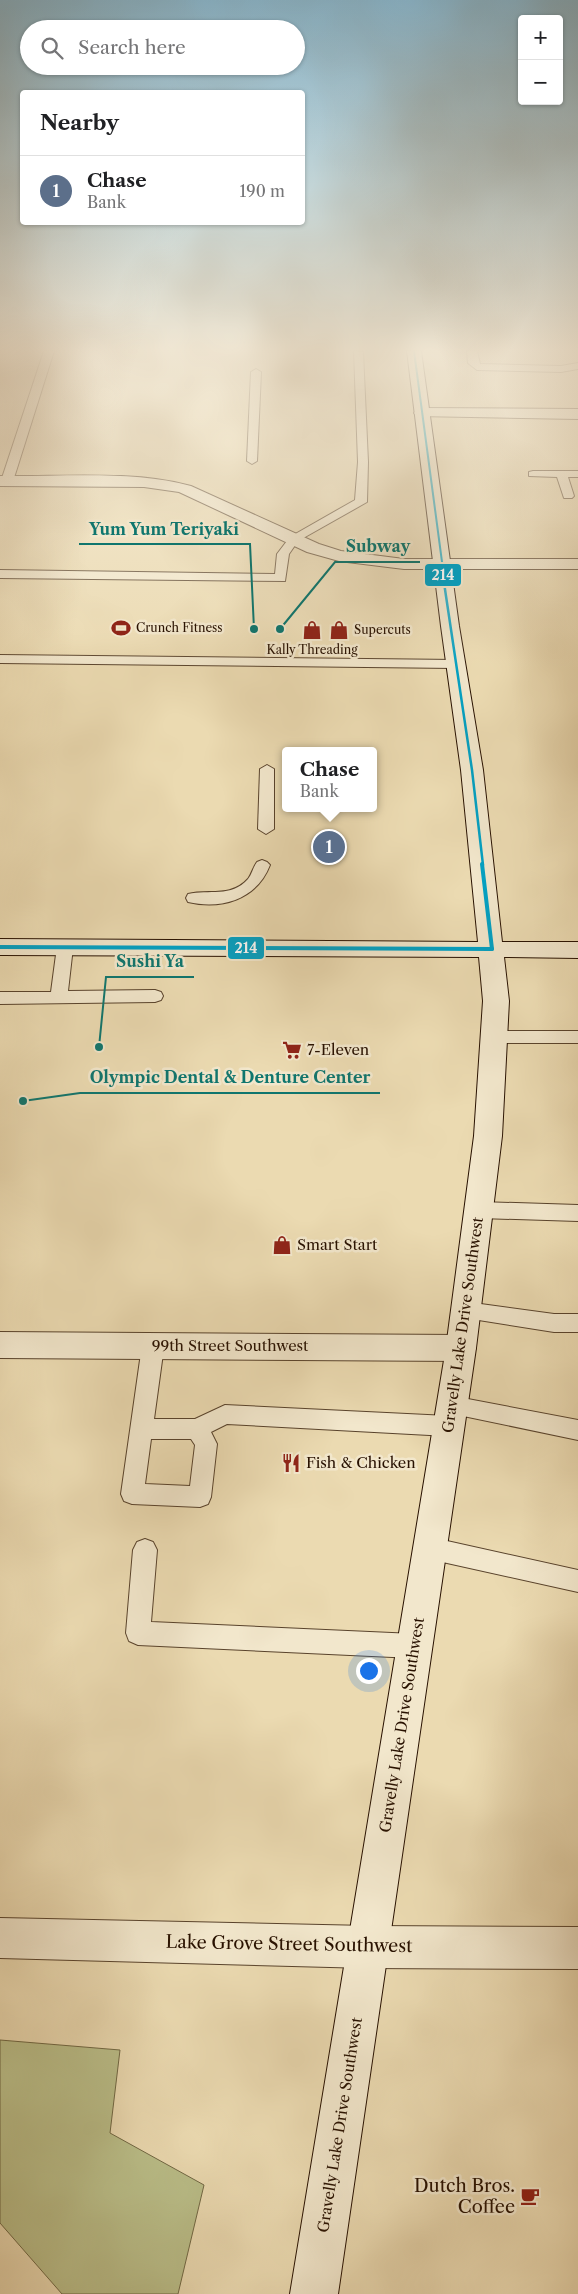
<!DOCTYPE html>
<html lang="en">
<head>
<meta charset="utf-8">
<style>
	:root { --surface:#fff; --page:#f6f6f6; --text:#202124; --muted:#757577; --line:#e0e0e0; --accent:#db2777 }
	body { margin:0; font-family:"Libre Caslon Text",serif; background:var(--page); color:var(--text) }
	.controls { position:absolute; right:15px; top:15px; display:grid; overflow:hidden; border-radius:5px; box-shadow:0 1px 4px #0004 }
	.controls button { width:45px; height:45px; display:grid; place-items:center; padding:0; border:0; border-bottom:1px solid var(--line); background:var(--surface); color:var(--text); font:25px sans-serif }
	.you { position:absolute; left:368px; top:1670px; width:18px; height:18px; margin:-12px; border:4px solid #fff; border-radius:50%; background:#1a73e8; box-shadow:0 0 0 8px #1a73e833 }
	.badge { display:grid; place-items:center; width:32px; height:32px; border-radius:50%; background:var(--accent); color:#fff; font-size:16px; font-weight:700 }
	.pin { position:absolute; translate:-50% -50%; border:2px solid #fff; box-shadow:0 1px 5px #0006 }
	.popup { position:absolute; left:282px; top:747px; width:95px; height:65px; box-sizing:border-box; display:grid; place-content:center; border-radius:5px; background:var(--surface); filter:drop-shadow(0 1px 4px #0005); font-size:16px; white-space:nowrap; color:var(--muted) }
	.popup b { font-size:19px; color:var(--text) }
	.popup::after { content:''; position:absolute; left:50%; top:100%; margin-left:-10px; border:10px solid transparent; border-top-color:var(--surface) }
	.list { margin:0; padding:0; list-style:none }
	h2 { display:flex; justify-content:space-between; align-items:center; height:65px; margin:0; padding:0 20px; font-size:21px }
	h2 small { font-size:16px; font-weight:400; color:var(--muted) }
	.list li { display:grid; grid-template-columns:32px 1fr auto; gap:15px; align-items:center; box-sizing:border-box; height:70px; padding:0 20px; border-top:1px solid var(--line) }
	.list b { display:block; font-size:19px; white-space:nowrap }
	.list p { margin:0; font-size:16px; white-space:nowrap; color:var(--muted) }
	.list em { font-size:16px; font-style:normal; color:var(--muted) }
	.icon { flex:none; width:28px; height:28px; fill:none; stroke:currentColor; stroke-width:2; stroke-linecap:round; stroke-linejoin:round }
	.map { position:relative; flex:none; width:578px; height:2294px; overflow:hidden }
	.search { position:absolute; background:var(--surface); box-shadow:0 1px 4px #0004; left:20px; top:20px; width:285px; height:55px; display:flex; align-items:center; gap:12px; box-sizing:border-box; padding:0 18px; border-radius:28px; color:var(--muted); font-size:19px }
	.panel { position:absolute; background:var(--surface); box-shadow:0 1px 4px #0004; left:20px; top:90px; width:285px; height:135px; border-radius:5px }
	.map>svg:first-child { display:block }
	.green { fill:#babe89; stroke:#716844 }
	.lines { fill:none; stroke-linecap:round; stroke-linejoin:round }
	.lane-casing { stroke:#59432c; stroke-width:2 }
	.street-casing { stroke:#59432c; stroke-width:2 }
	.secondary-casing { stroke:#281100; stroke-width:2 }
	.lane { fill:#f2e7cc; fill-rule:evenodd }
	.street { fill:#f2e7cc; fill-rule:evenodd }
	.secondary { fill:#f2e7cc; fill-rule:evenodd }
	.bus-1-far2-casing { stroke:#f2e7cc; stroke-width:4 }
	.bus-1-far1-casing { stroke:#f2e7cc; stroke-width:5 }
	.bus-1-casing { stroke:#f2e7cc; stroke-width:8 }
	.bus-1-far2 { stroke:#02a1c4; stroke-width:2 }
	.bus-1-far1 { stroke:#02a1c4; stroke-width:2.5 }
	.bus-1 { stroke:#02a1c4; stroke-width:4 }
	.labels { text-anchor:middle; stroke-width:5; stroke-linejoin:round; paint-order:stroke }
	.far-poi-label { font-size:12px; fill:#281100; stroke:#f2e7cc; text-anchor:start }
	.poi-label { font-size:15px; fill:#281100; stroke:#f2e7cc; text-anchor:start }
	.street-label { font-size:15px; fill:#281100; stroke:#f2e7cc }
	.near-street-label { font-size:18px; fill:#281100; stroke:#f2e7cc }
	.near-poi-label { font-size:18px; fill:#281100; stroke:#f2e7cc; text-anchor:end }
	.leader { fill:none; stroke:#0f766e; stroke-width:2 }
	.callout-dot { fill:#0f766e; stroke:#f2e7cc; stroke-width:2 }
	.callout-label { font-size:16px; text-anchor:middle; font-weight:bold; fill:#0f766e; stroke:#f2e7cc; stroke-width:5; stroke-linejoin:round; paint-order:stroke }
	.line-badge { stroke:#f2e7cc; stroke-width:2 }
	.badge-label { font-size:14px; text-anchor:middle; font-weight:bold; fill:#fff }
</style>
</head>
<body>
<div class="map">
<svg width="578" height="2294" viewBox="0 0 578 2294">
	<rect width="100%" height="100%" fill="#ebdab1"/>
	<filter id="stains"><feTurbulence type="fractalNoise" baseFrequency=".004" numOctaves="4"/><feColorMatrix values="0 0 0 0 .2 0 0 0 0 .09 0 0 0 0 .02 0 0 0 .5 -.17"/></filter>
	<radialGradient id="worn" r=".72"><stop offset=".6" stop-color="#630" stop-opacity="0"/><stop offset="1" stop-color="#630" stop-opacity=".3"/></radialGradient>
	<path class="green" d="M 0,2040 L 120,2050 L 110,2133 L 204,2185 L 178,2294 L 62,2294 L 0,2223 Z"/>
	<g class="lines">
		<g class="lane-casing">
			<g id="lane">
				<path d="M 44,351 L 54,351 L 13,481 L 7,484 L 3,483 L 1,481 Z"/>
				<path d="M 354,351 L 363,352 L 368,462 L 367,502 L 298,541 L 289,554 L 285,581 L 0,578 L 0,570 L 275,574 L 277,554 L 290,537 L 355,500 L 358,462 Z"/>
				<path d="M 467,351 L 477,351 L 480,364 L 561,366 L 578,363 L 578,369 L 561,372 L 477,370 L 468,363 Z"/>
				<path d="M 256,369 L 261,372 L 257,461 L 252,464 L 247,461 L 251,372 Z"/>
				<path d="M 533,471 L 578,471 L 578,477 L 568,477 L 574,496 L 572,498 L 564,498 L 557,477 L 529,476 L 529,472 Z"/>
				<path d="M 0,655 L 456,660 L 463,664 L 456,668 L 0,663 Z"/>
				<path d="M 267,765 L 274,769 L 274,829 L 266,834 L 258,829 L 260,769 Z"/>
				<path d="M 262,860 L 267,862 L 270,865 C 257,899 222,910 188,902 L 186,898 L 188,894 C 209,889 231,898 248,879 C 252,874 253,867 257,862 Z"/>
				<path d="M 65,942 L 71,943 L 73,947 L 68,991 L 155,990 L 161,992 L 163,996 L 161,1000 L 155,1002 L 0,1004 L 0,992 L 51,992 L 57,947 L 59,943 Z"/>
				<path d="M 494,1031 L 578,1031 L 578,1043 L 494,1043 L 488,1041 L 485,1037 L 488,1033 Z"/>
				<path d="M 480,1202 L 578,1205 L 578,1221 L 480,1218 L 473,1215 L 470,1210 L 473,1205 Z"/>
				<path d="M 466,1302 L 554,1314 L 578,1314 L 578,1332 L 554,1332 L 466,1318 L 459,1316 L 456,1310 L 459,1304 Z"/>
				<path d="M 153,1337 L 160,1340 L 164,1346 L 154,1419 L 195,1419 L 225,1405 L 448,1416 L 456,1419 L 459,1426 L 456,1433 L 448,1436 L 227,1424 L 211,1432 L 217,1444 L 211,1497 L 208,1504 L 200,1507 L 132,1504 L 124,1501 L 121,1494 L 142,1346 L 146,1340 ZM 151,1439 L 191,1439 L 195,1445 L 190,1486 L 145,1484 Z"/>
				<path d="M 452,1396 L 578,1420 L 578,1440 L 444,1412 L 441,1405 L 444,1398 Z"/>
				<path d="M 429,1537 L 578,1570 L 578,1592 L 429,1559 L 421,1556 L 417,1548 L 421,1540 Z"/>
				<path d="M 145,1539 L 153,1542 L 157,1550 L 151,1622 L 414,1634 L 423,1638 L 426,1646 L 423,1654 L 414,1658 L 138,1645 L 129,1641 L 126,1633 L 133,1550 L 137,1542 Z"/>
			</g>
		</g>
		<g class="street-casing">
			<g id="street">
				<path d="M 422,408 L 578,409 L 578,419 L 417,416 L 414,413 L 417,410 Z"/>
				<path d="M 0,476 C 60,477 134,470 191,486 L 319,544 L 341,551 L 404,559 L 578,559 L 578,569 L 404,569 L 339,561 L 307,552 L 179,492 L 144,487 L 0,486 Z"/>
				<path d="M 0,1332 L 461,1335 L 472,1339 L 476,1348 L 472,1357 L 461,1361 L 0,1358 Z"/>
				<path d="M 0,1918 L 368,1926 L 578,1927 L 578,1969 L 368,1968 L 0,1958 Z"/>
			</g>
		</g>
		<g class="secondary-casing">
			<path id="secondary" d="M 407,351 L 421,351 L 459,626 L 483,770 L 502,942 L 578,942 L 578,958 L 504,957 L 509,1001 L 502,1136 L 476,1348 L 338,2294 L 290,2294 L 446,1348 L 474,1136 L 483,1001 L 479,957 L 0,955 L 0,939 L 478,942 L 461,770 L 441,626 Z"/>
		</g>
		<use href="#lane" class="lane"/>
		<use href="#street" class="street"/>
		<use href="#secondary" class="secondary"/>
		<g class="bus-1-far2-casing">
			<path id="bus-1-far2" d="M 414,351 L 444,577"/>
		</g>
		<g class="bus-1-far1-casing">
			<path id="bus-1-far1" d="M 443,576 L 472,770 L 483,865"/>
		</g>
		<g class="bus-1-casing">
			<g id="bus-1">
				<path d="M 482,864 L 492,949"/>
				<path d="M 0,947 L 492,949"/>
			</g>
		</g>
		<use href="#bus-1-far2" class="bus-1-far2"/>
		<use href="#bus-1-far1" class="bus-1-far1"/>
		<use href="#bus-1" class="bus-1"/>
	</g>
	<linearGradient id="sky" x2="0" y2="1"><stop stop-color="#88b7cf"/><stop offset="0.52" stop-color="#f6eedc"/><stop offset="1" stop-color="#f6eedc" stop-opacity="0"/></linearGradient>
	<rect width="578" height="672" fill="url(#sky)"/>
	<defs>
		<g id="stadium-bare" transform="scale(1.5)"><path d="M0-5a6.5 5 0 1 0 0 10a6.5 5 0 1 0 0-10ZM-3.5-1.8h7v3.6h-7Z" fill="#8f2418" stroke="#f2e7cc" stroke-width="2.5" paint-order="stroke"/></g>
		<g id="shop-bare" transform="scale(1.5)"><path d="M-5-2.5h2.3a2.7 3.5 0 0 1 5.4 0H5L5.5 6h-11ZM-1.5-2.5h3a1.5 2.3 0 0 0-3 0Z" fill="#8f2418" stroke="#f2e7cc" stroke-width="2.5" paint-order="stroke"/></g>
		<g id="supermarket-bare" transform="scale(1.5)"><path d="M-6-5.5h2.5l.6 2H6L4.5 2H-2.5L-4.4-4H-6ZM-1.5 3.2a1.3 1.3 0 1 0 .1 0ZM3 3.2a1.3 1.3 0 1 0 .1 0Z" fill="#8f2418" stroke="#f2e7cc" stroke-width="2.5" paint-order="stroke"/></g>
		<g id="restaurant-bare" transform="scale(1.5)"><path d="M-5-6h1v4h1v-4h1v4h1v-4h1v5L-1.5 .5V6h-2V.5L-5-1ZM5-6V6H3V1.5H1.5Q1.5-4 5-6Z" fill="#8f2418" stroke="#f2e7cc" stroke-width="2.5" paint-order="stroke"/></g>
		<g id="cafe-bare" transform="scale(1.5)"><path d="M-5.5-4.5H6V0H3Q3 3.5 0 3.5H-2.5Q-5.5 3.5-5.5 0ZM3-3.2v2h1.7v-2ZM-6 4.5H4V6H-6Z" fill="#8f2418" stroke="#f2e7cc" stroke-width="2.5" paint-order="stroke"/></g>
	</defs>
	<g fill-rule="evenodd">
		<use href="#stadium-bare" x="121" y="628"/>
		<use href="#shop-bare" x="312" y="630"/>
		<use href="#shop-bare" x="339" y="630"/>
		<use href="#supermarket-bare" x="292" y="1050"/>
		<use href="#shop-bare" x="282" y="1245"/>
		<use href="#restaurant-bare" x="291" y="1463"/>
		<use href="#cafe-bare" x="530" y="2196"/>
	</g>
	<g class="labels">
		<g class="far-poi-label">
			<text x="136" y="632">Crunch Fitness</text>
			<text x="354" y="634">Supercuts</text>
			<text x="312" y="654" text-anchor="middle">Kally Threading</text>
		</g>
		<g class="poi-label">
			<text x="307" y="1055">7-Eleven</text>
			<text x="297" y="1250">Smart Start</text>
			<text x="306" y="1468">Fish &amp; Chicken</text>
		</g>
		<g class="street-label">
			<text transform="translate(463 1325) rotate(-82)" y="5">Gravelly Lake Drive Southwest</text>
			<text x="230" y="1351">99th Street Southwest</text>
			<text transform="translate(402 1725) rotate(-81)" y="5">Gravelly Lake Drive Southwest</text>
			<text transform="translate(340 2125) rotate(-81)" y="5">Gravelly Lake Drive Southwest</text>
		</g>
		<g class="near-street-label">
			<text transform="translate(289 1944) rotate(1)" y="6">Lake Grove Street Southwest</text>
		</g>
		<g class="near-poi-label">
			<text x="515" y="2192">Dutch Bros.<tspan x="515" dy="21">Coffee</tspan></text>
		</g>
	</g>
	<path class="leader" d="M254 629L250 544H79M280 629L335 562H420M99 1047L106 977H194M23 1101L80 1093H380"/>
	<g class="callout-dot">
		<circle cx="254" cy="629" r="5"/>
		<circle cx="280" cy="629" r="5"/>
		<circle cx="99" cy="1047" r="5"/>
		<circle cx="23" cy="1101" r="5"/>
	</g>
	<g class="callout-label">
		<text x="164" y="535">Yum Yum Teriyaki</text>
		<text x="378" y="552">Subway</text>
		<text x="150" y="967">Sushi Ya</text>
		<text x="230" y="1083">Olympic Dental &amp; Denture Center</text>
	</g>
	<g class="line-badge">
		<rect x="424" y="563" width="38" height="24" rx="5" fill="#02a1c4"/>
		<rect x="227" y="936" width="38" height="24" rx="5" fill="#02a1c4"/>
	</g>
	<g class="badge-label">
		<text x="443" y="580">214</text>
		<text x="246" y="953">214</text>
	</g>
	<rect width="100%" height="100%" filter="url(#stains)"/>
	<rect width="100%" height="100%" fill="url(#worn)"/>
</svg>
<div class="controls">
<button>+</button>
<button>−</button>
</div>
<div class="you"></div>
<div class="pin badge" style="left:329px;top:847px;background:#5c6f8a">1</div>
<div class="popup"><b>Chase</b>Bank</div>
<div class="search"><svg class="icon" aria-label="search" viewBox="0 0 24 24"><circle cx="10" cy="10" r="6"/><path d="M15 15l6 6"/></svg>Search here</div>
<section class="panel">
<h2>Nearby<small></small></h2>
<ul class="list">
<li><span class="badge" style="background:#5c6f8a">1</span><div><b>Chase</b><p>Bank</p></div><em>190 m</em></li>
</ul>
</section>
</div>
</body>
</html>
